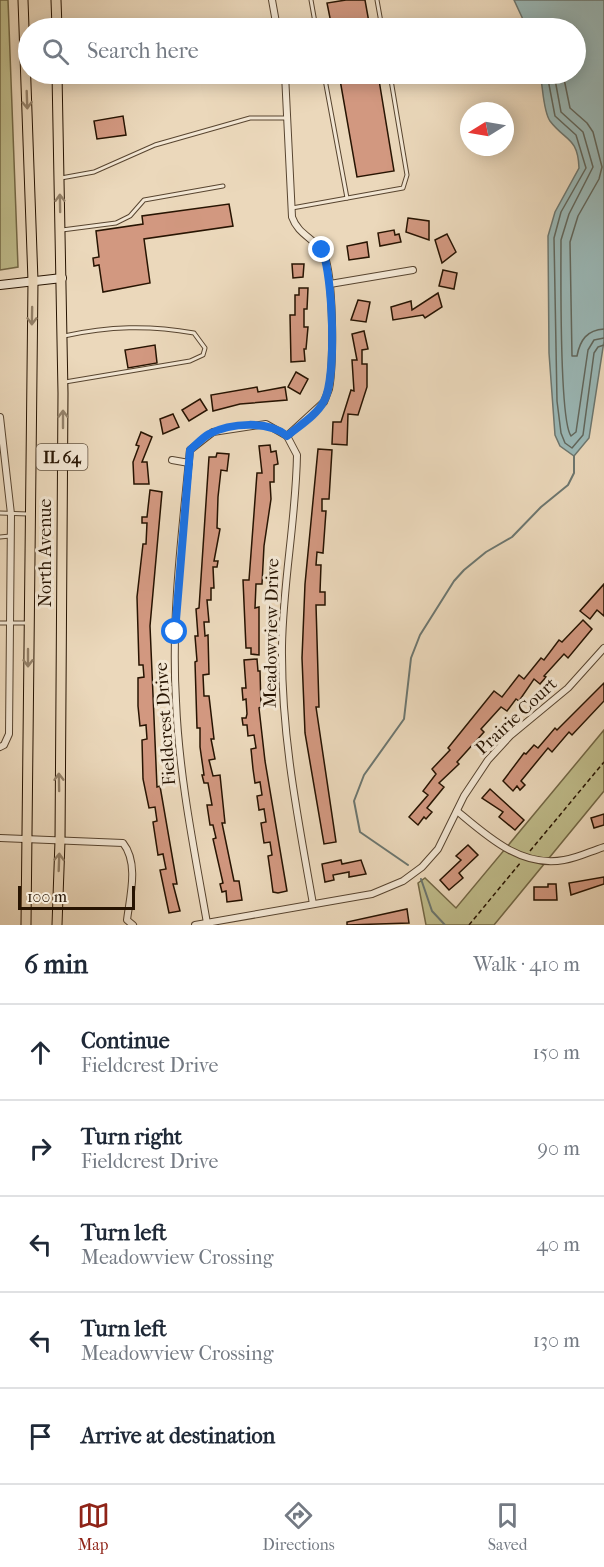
<!DOCTYPE html>
<html lang="en">
<head>
<meta charset="utf-8">
<style>
	:root { --surface:#fff; --page:#f6f6f7; --text:#1f2937; --muted:#747a83; --line:#e0e1e3; --accent:#8f2418 }
	body { margin:0; font-family:"IM FELL French Canon",serif; background:var(--page); color:var(--text) }
	.compass { position:absolute; left:460px; top:102px; width:54px; height:54px; border-radius:50%; background:var(--surface); box-shadow:0 3px 15px #0003; rotate:259deg }
	.scale { position:absolute; left:18px; bottom:15px; width:117px; box-sizing:border-box; padding-left:6px; border:3px solid #271402; border-top:0; font-size:16px; line-height:21px; white-space:nowrap; color:#271402; -webkit-text-stroke:4px #f2e6d3; paint-order:stroke }
	.stop { position:absolute; width:18px; height:18px; margin:-14px; border:4px solid #1a73e8; border-radius:50%; background:#fff }
	.stop.end { background:#1a73e8; border-color:#fff; box-shadow:0 2px 6px #0008 }
	.list { margin:0; padding:0; list-style:none }
	h2 { display:flex; justify-content:space-between; align-items:center; height:78px; margin:0; padding:0 24px; font-size:26px }
	h2 small { font-size:20px; font-weight:400; color:var(--muted) }
	.list li { display:grid; grid-template-columns:39px 1fr auto; gap:18px; align-items:center; box-sizing:border-box; height:96px; padding:0 24px; border-top:2px solid var(--line) }
	.list b { display:block; font-size:22px; white-space:nowrap }
	.list p { margin:0; font-size:20px; white-space:nowrap; color:var(--muted) }
	.list em { font-size:20px; font-style:normal; color:var(--muted) }
	.icon { flex:none; width:33px; height:33px; fill:none; stroke:currentColor; stroke-width:2; stroke-linecap:round; stroke-linejoin:round }
	.map { position:relative; flex:none; width:604px; height:925px; overflow:hidden }
	.search { position:absolute; background:var(--surface); box-shadow:0 3px 15px #0003; left:18px; right:18px; top:18px; height:66px; display:flex; align-items:center; gap:15px; box-sizing:border-box; padding:0 21px; border-radius:33px; color:var(--muted); font-size:22px }
	.sheet { height:558px; background:var(--surface) }
	nav { display:flex; justify-content:space-around; align-items:center; box-sizing:border-box; height:84px; border-top:2px solid var(--line); background:var(--surface); font-size:16px; color:var(--muted) }
	nav a { display:grid; justify-items:center; gap:3px }
	nav .on { color:var(--accent) }
	.map>svg:first-child { display:block }
	.green { fill:#bfbc8b; stroke:#736846; stroke-width:1.5 }
	.water { fill:#9ab8b7; stroke:#6c766f; stroke-width:1.5 }
	.lines { fill:none; stroke-linecap:round; stroke-linejoin:round }
	.shore { stroke:#60665c; stroke-width:1.5 }
	.stream { stroke:#6c766f; stroke-width:2 }
	.building { fill:#d29880; stroke:#271402; stroke-width:1.5 }
	.lane-casing { stroke:#584530; stroke-width:5 }
	.street-casing { stroke:#584530; stroke-width:8 }
	.secondary-casing { stroke:#271402; stroke-width:10 }
	.primary-casing { stroke:#271402; stroke-width:11 }
	.path { stroke:#271402; stroke-width:1.5; stroke-dasharray:4.5 3; stroke-linecap:butt }
	.lane { stroke:#f2e6d3; stroke-width:3 }
	.street { stroke:#f2e6d3; stroke-width:6 }
	.secondary { stroke:#f2e6d3; stroke-width:8 }
	.primary { stroke:#ebd8bb; stroke-width:9 }
	.oneway { stroke:#938068 }
	.route { stroke:#1a73e8; stroke-width:8 }
	.labels { text-anchor:middle; stroke-width:6; stroke-linejoin:round; paint-order:stroke }
	.shield { fill:#f2e6d3; stroke:#645341; stroke-width:1.5 }
	.shield-label { font-size:16px; font-weight:bold; fill:#271402 }
	.street-label { font-size:18px; fill:#271402; stroke:#f2e6d3 }
</style>
</head>
<body>
<div class="map">
<svg width="604" height="925" viewBox="0 0 604 925">
	<rect width="100%" height="100%" fill="#ebd8bb"/>
	<filter id="stains"><feTurbulence type="fractalNoise" baseFrequency=".00333" numOctaves="4"/><feColorMatrix values="0 0 0 0 .2 0 0 0 0 .09 0 0 0 0 .02 0 0 0 .5 -.17"/></filter>
	<radialGradient id="worn" r=".72"><stop offset=".6" stop-color="#630" stop-opacity="0"/><stop offset="1" stop-color="#630" stop-opacity=".3"/></radialGradient>
	<g class="green">
		<path d="M 0,0 L 8,0 L 18,267 L 0,270 Z"/>
		<path d="M 604,730 L 604,791 L 494,925 L 426,925 L 418,883 L 425,878 L 456,908 Z"/>
	</g>
	<path class="water" d="M 514,0 L 604,0 L 604,341 L 589,438 L 574,456 L 560,446 L 555,435 L 549,353 L 548,236 L 555,212 L 579,168 C 578,137 565,141 550,121 C 543,111 543,86 540,74 L 576,74 L 576,28 L 527,28 Z"/>
	<g class="lines">
		<g class="shore">
			<path d="M 547,74 L 555,116 L 576,135 L 586,168 L 561,212 L 554,238 L 557,401 L 561,433 L 565,443 L 572,448 L 583,435 L 594,353 L 598,347 L 604,345"/>
			<path d="M 554,74 L 561,112 L 583,132 L 593,167 L 569,214 L 561,240 C 561,269 559,420 571,436 L 576,432 L 588,350 L 594,340 L 604,338"/>
			<path d="M 563,74 L 570,108 L 587,123 L 593,132 L 602,167 L 599,179 L 578,216 L 570,242 L 572,356 L 577,356 C 580,340 587,330 604,329"/>
		</g>
		<g class="stream">
			<path d="M 408,865 L 360,832 L 354,801 L 364,775 L 404,719 L 411,658 L 420,635 L 454,581 L 464,570 L 486,552 L 512,537 L 541,507 L 568,485 L 574,473 L 574,456"/>
			<path d="M 421,879 L 432,911 L 445,925"/>
		</g>
	</g>
	<g class="building">
		<path d="M 346,0 L 365,0 L 370,28 L 332,28 L 327,3 Z"/>
		<path d="M 339,74 L 378,74 L 394,171 L 357,177 Z"/>
		<path d="M 123,116 L 126,135 L 97,139 L 94,121 Z"/>
		<path d="M 229,204 L 233,226 L 144,239 L 150,283 L 103,292 L 99,265 L 94,266 L 93,258 L 99,257 L 96,231 L 143,224 L 142,216 Z"/>
		<path d="M 408,218 L 429,221 L 429,240 L 406,232 Z"/>
		<path d="M 394,230 L 395,235 L 399,234 L 401,242 L 380,246 L 378,233 Z"/>
		<path d="M 447,234 L 456,252 L 442,263 L 435,240 Z"/>
		<path d="M 367,242 L 369,257 L 349,260 L 347,246 Z"/>
		<path d="M 292,264 L 304,264 L 303,277 L 293,278 Z"/>
		<path d="M 443,270 L 457,273 L 454,289 L 439,286 Z"/>
		<path d="M 299,288 L 308,288 L 307,309 L 304,309 L 304,327 L 308,327 L 306,349 L 304,349 L 305,361 L 291,362 L 290,315 L 295,315 L 295,295 L 299,295 Z"/>
		<path d="M 438,293 L 442,307 L 425,318 L 423,315 L 393,320 L 391,307 L 411,301 L 412,310 Z"/>
		<path d="M 358,300 L 370,302 L 366,322 L 351,320 Z"/>
		<path d="M 364,331 L 368,349 L 362,350 L 362,364 L 367,364 L 367,387 L 358,415 L 348,414 L 347,445 L 332,444 L 333,422 L 341,422 L 351,390 L 354,391 L 352,360 L 357,360 L 352,334 Z"/>
		<path d="M 155,345 L 157,363 L 128,368 L 125,350 Z"/>
		<path d="M 296,372 L 308,379 L 300,394 L 288,387 Z"/>
		<path d="M 257,387 L 258,392 L 285,387 L 287,400 L 240,404 L 213,411 L 211,395 Z"/>
		<path d="M 200,399 L 207,410 L 189,421 L 182,410 Z"/>
		<path d="M 173,414 L 179,427 L 163,434 L 160,419 Z"/>
		<path d="M 141,432 L 152,437 L 142,462 L 147,462 L 149,484 L 134,484 L 133,462 L 139,446 L 136,445 Z"/>
		<path d="M 270,445 L 271,452 L 276,451 L 278,464 L 274,465 L 274,482 L 270,482 L 271,499 L 264,546 L 262,584 L 256,584 L 255,608 L 259,607 L 259,655 L 251,654 L 251,648 L 246,648 L 243,580 L 249,580 L 257,473 L 262,473 L 259,446 Z"/>
		<path d="M 318,449 L 332,450 L 329,499 L 322,499 L 322,511 L 326,511 L 323,553 L 317,552 L 316,565 L 321,565 L 320,592 L 325,592 L 325,605 L 316,605 L 319,707 L 316,707 L 336,842 L 324,844 L 305,733 L 302,658 L 305,584 Z"/>
		<path d="M 217,453 L 229,454 L 227,471 L 221,470 L 218,497 L 217,528 L 220,529 L 214,561 L 218,561 L 217,567 L 213,567 L 214,588 L 211,588 L 211,600 L 207,600 L 209,622 L 204,622 L 205,636 L 208,635 L 209,674 L 203,675 L 204,696 L 209,696 L 214,739 L 211,739 L 215,759 L 209,760 L 213,776 L 220,775 L 225,823 L 222,823 L 234,881 L 239,881 L 242,900 L 227,902 L 226,891 L 222,892 L 220,884 L 223,883 L 213,839 L 216,838 L 213,825 L 210,825 L 207,805 L 212,805 L 208,783 L 204,783 L 202,775 L 204,775 L 200,747 L 200,728 L 197,728 L 195,662 L 197,661 L 195,636 L 198,636 L 196,609 L 199,608 L 209,457 L 216,457 Z"/>
		<path d="M 150,490 L 162,492 L 150,626 L 157,787 L 160,786 L 177,884 L 173,884 L 180,911 L 169,913 L 160,870 L 166,869 L 163,854 L 158,855 L 153,822 L 157,821 L 155,807 L 149,808 L 143,779 L 142,740 L 147,739 L 146,725 L 140,726 L 138,706 L 138,678 L 144,677 L 143,665 L 139,665 L 137,597 L 143,544 L 146,544 L 147,523 L 142,523 L 142,517 L 147,517 Z"/>
		<path d="M 604,584 L 604,616 L 597,610 L 590,619 L 580,611 Z"/>
		<path d="M 583,620 L 592,629 L 568,658 L 564,654 L 544,676 L 546,677 L 540,684 L 534,679 L 519,701 L 516,699 L 507,711 L 501,707 L 481,729 L 484,732 L 457,762 L 459,764 L 439,783 L 444,787 L 427,808 L 432,812 L 426,819 L 424,817 L 418,825 L 409,817 L 428,795 L 423,791 L 436,774 L 432,769 L 450,750 L 448,748 L 494,691 L 502,697 L 519,675 L 524,679 L 541,658 L 544,660 L 559,640 L 562,642 Z"/>
		<path d="M 257,659 L 258,671 L 260,671 L 261,707 L 259,708 L 265,761 L 287,891 L 278,893 L 273,892 L 271,877 L 268,856 L 272,855 L 270,842 L 264,843 L 261,823 L 266,822 L 264,809 L 259,810 L 257,796 L 262,795 L 260,782 L 255,783 L 253,769 L 251,749 L 256,748 L 254,735 L 248,736 L 247,725 L 243,725 L 242,718 L 246,718 L 247,714 L 246,699 L 243,700 L 242,688 L 246,688 L 244,660 Z"/>
		<path d="M 604,683 L 604,701 L 572,735 L 569,732 L 552,752 L 548,748 L 521,781 L 525,785 L 520,790 L 517,786 L 513,791 L 503,781 L 524,753 L 526,754 L 534,745 L 538,748 L 555,728 L 557,730 Z"/>
		<path d="M 490,789 L 524,820 L 515,830 L 499,817 L 503,812 L 482,798 Z"/>
		<path d="M 604,814 L 604,825 L 594,828 L 591,818 Z"/>
		<path d="M 468,845 L 478,855 L 459,873 L 463,878 L 449,890 L 440,880 L 461,860 L 456,856 Z"/>
		<path d="M 341,860 L 342,864 L 361,860 L 366,874 L 349,877 L 349,872 L 333,875 L 334,880 L 325,882 L 322,864 Z"/>
		<path d="M 604,877 L 604,884 L 571,895 L 569,883 Z"/>
		<path d="M 548,884 L 556,884 L 557,900 L 534,900 L 534,887 L 548,887 Z"/>
		<path d="M 407,909 L 409,923 L 347,925 L 347,922 Z"/>
	</g>
	<g class="lines">
		<g class="lane-casing">
			<g id="lane">
				<path d="M 311,0 L 316,28"/>
				<path d="M 377,0 L 382,28"/>
				<path d="M 324,74 L 347,198"/>
				<path d="M 61,178 L 94,172 L 155,145 L 250,118 L 288,118"/>
				<path d="M 292,208 L 403,188 L 407,175 L 390,74"/>
				<path d="M 62,230 L 116,223 L 130,216 L 144,200 L 223,186"/>
				<path d="M 64,336 C 109,326 149,325 194,333 L 205,348 L 203,355 L 190,361 L 65,382"/>
				<path d="M 0,513 L 28,514"/>
				<path d="M 0,537 L 10,536"/>
				<path d="M 0,623 L 28,623"/>
			</g>
		</g>
		<g class="street-casing">
			<g id="street">
				<path d="M 272,0 L 277,28"/>
				<path d="M 285,74 L 292,217 C 298,234 312,237 322,251 C 334,267 334,367 329,389 L 324,402 L 287,436"/>
				<path d="M 330,284 L 413,270"/>
				<path d="M 0,417 L 11,514 L 9,734 L 4,745 L 0,747"/>
				<path d="M 172,460 L 189,463"/>
				<path d="M 457,811 C 487,836 521,868 564,860 C 578,858 591,851 604,847"/>
				<path d="M 0,838 L 123,843 C 139,863 130,896 127,920 L 133,925"/>
				<path d="M 207,923 C 194,849 179,776 176,701 C 171,617 182,534 190,450 L 213,432 L 266,424 L 287,436 L 297,455 C 296,519 283,582 282,646 C 281,734 298,819 313,904"/>
				<path d="M 195,925 L 372,894 L 403,881 L 422,867 L 438,849 L 464,796 L 488,760 L 510,736 L 568,688 L 604,648"/>
			</g>
		</g>
		<g class="secondary-casing">
			<path id="secondary" d="M 0,285 L 62,278"/>
		</g>
		<g class="primary-casing">
			<g id="primary">
				<path d="M 23,0 L 33,281 L 26,925"/>
				<path d="M 56,0 L 57,28"/>
				<path d="M 57,925 L 60,841 L 63,393 L 57,74"/>
			</g>
		</g>
		<g class="path">
			<path d="M 530,851 L 604,762"/>
			<path d="M 469,925 L 521,862"/>
		</g>
		<use href="#lane" class="lane"/>
		<use href="#street" class="street"/>
		<use href="#secondary" class="secondary"/>
		<use href="#primary" class="primary"/>
	</g>
	<defs><path id="oneway-shaft" d="M-6 0H5M1.5-3L5.5 0L1.5 3" fill="none" stroke-width="1.6" stroke-linecap="round" stroke-linejoin="round" transform="scale(1.5)"/></defs>
	<g class="oneway">
		<use href="#oneway-shaft" transform="translate(27 100) rotate(88)"/>
		<use href="#oneway-shaft" transform="translate(60 203) rotate(-91)"/>
		<use href="#oneway-shaft" transform="translate(32 316) rotate(91)"/>
		<use href="#oneway-shaft" transform="translate(63 419) rotate(-90)"/>
		<use href="#oneway-shaft" transform="translate(28 658) rotate(90)"/>
		<use href="#oneway-shaft" transform="translate(59 782) rotate(-91)"/>
		<use href="#oneway-shaft" transform="translate(59 862) rotate(-88)"/>
	</g>
	<g class="lines">
		<path class="route" d="M 175,632 L 190,450 C 196,445 202,438 209,434 C 230,423 269,420 287,436 C 299,426 317,415 324,401 C 337,378 333,274 322,250"/>
	</g>
	<g class="labels">
		<rect class="shield" x="36.5" y="444" width="51" height="26" rx="4.5"/>
		<g class="shield-label">
			<text x="62" y="463">IL 64</text>
		</g>
		<g class="street-label">
			<text transform="translate(45 553) rotate(-90)" y="6">North Avenue</text>
			<text transform="translate(271 633) rotate(-89)" y="6">Meadowview Drive</text>
			<text transform="translate(516 716) rotate(-43)" y="6">Prairie Court</text>
			<text transform="translate(165 724) rotate(-94)" y="6">Fieldcrest Drive</text>
		</g>
	</g>
	<rect width="100%" height="100%" filter="url(#stains)"/>
	<rect width="100%" height="100%" fill="url(#worn)"/>
</svg>
<svg class="compass" viewBox="-18 -18 36 36"><path d="M0-13l5 13h-10z" fill="#e53935"/><path d="M0 13l5-13h-10z" fill="#747a83"/></svg>
<div class="scale">100 m</div>
<div class="stop" style="left:175px;top:632px"></div>
<div class="stop end" style="left:322px;top:250px"></div>
<div class="search"><svg class="icon" aria-label="search" viewBox="0 0 24 24"><circle cx="10" cy="10" r="6"/><path d="M15 15l6 6"/></svg>Search here</div>
</div>
<section class="sheet">
<h2>6 min<small>Walk · 410 m</small></h2>
<ul class="list">
<li><svg class="icon" aria-label="ahead" viewBox="0 0 24 24"><path d="M12 20V5M6 11l6-6 6 6"/></svg><div><b>Continue</b><p>Fieldcrest Drive</p></div><em>150 m</em></li>
<li><svg class="icon" aria-label="right" viewBox="0 0 24 24"><path d="M7 20v-9h11M14 6l5 5-5 5"/></svg><div><b>Turn right</b><p>Fieldcrest Drive</p></div><em>90 m</em></li>
<li><svg class="icon" aria-label="left" viewBox="0 0 24 24"><path d="M17 20v-9H6M10 6l-5 5 5 5"/></svg><div><b>Turn left</b><p>Meadowview Crossing</p></div><em>40 m</em></li>
<li><svg class="icon" aria-label="left" viewBox="0 0 24 24"><path d="M17 20v-9H6M10 6l-5 5 5 5"/></svg><div><b>Turn left</b><p>Meadowview Crossing</p></div><em>130 m</em></li>
<li><svg class="icon" aria-label="arrive" viewBox="0 0 24 24"><path d="M6 21V4h12l-3 4 3 4H6"/></svg><div><b>Arrive at destination</b></div></li>
</ul>
</section>
<nav>
<a class="on"><svg class="icon" aria-label="map" viewBox="0 0 24 24"><path d="M3 6l6-2 6 2 6-2v14l-6 2-6-2-6 2zM9 4v14M15 6v14"/></svg>Map</a>
<a><svg class="icon" aria-label="directions" viewBox="0 0 24 24"><path d="M12 3l9 9-9 9-9-9zM9 14v-3h6M13 9l2 2-2 2"/></svg>Directions</a>
<a><svg class="icon" aria-label="saved" viewBox="0 0 24 24"><path d="M7 4h10v16l-5-4-5 4z"/></svg>Saved</a>
</nav>
</body>
</html>
